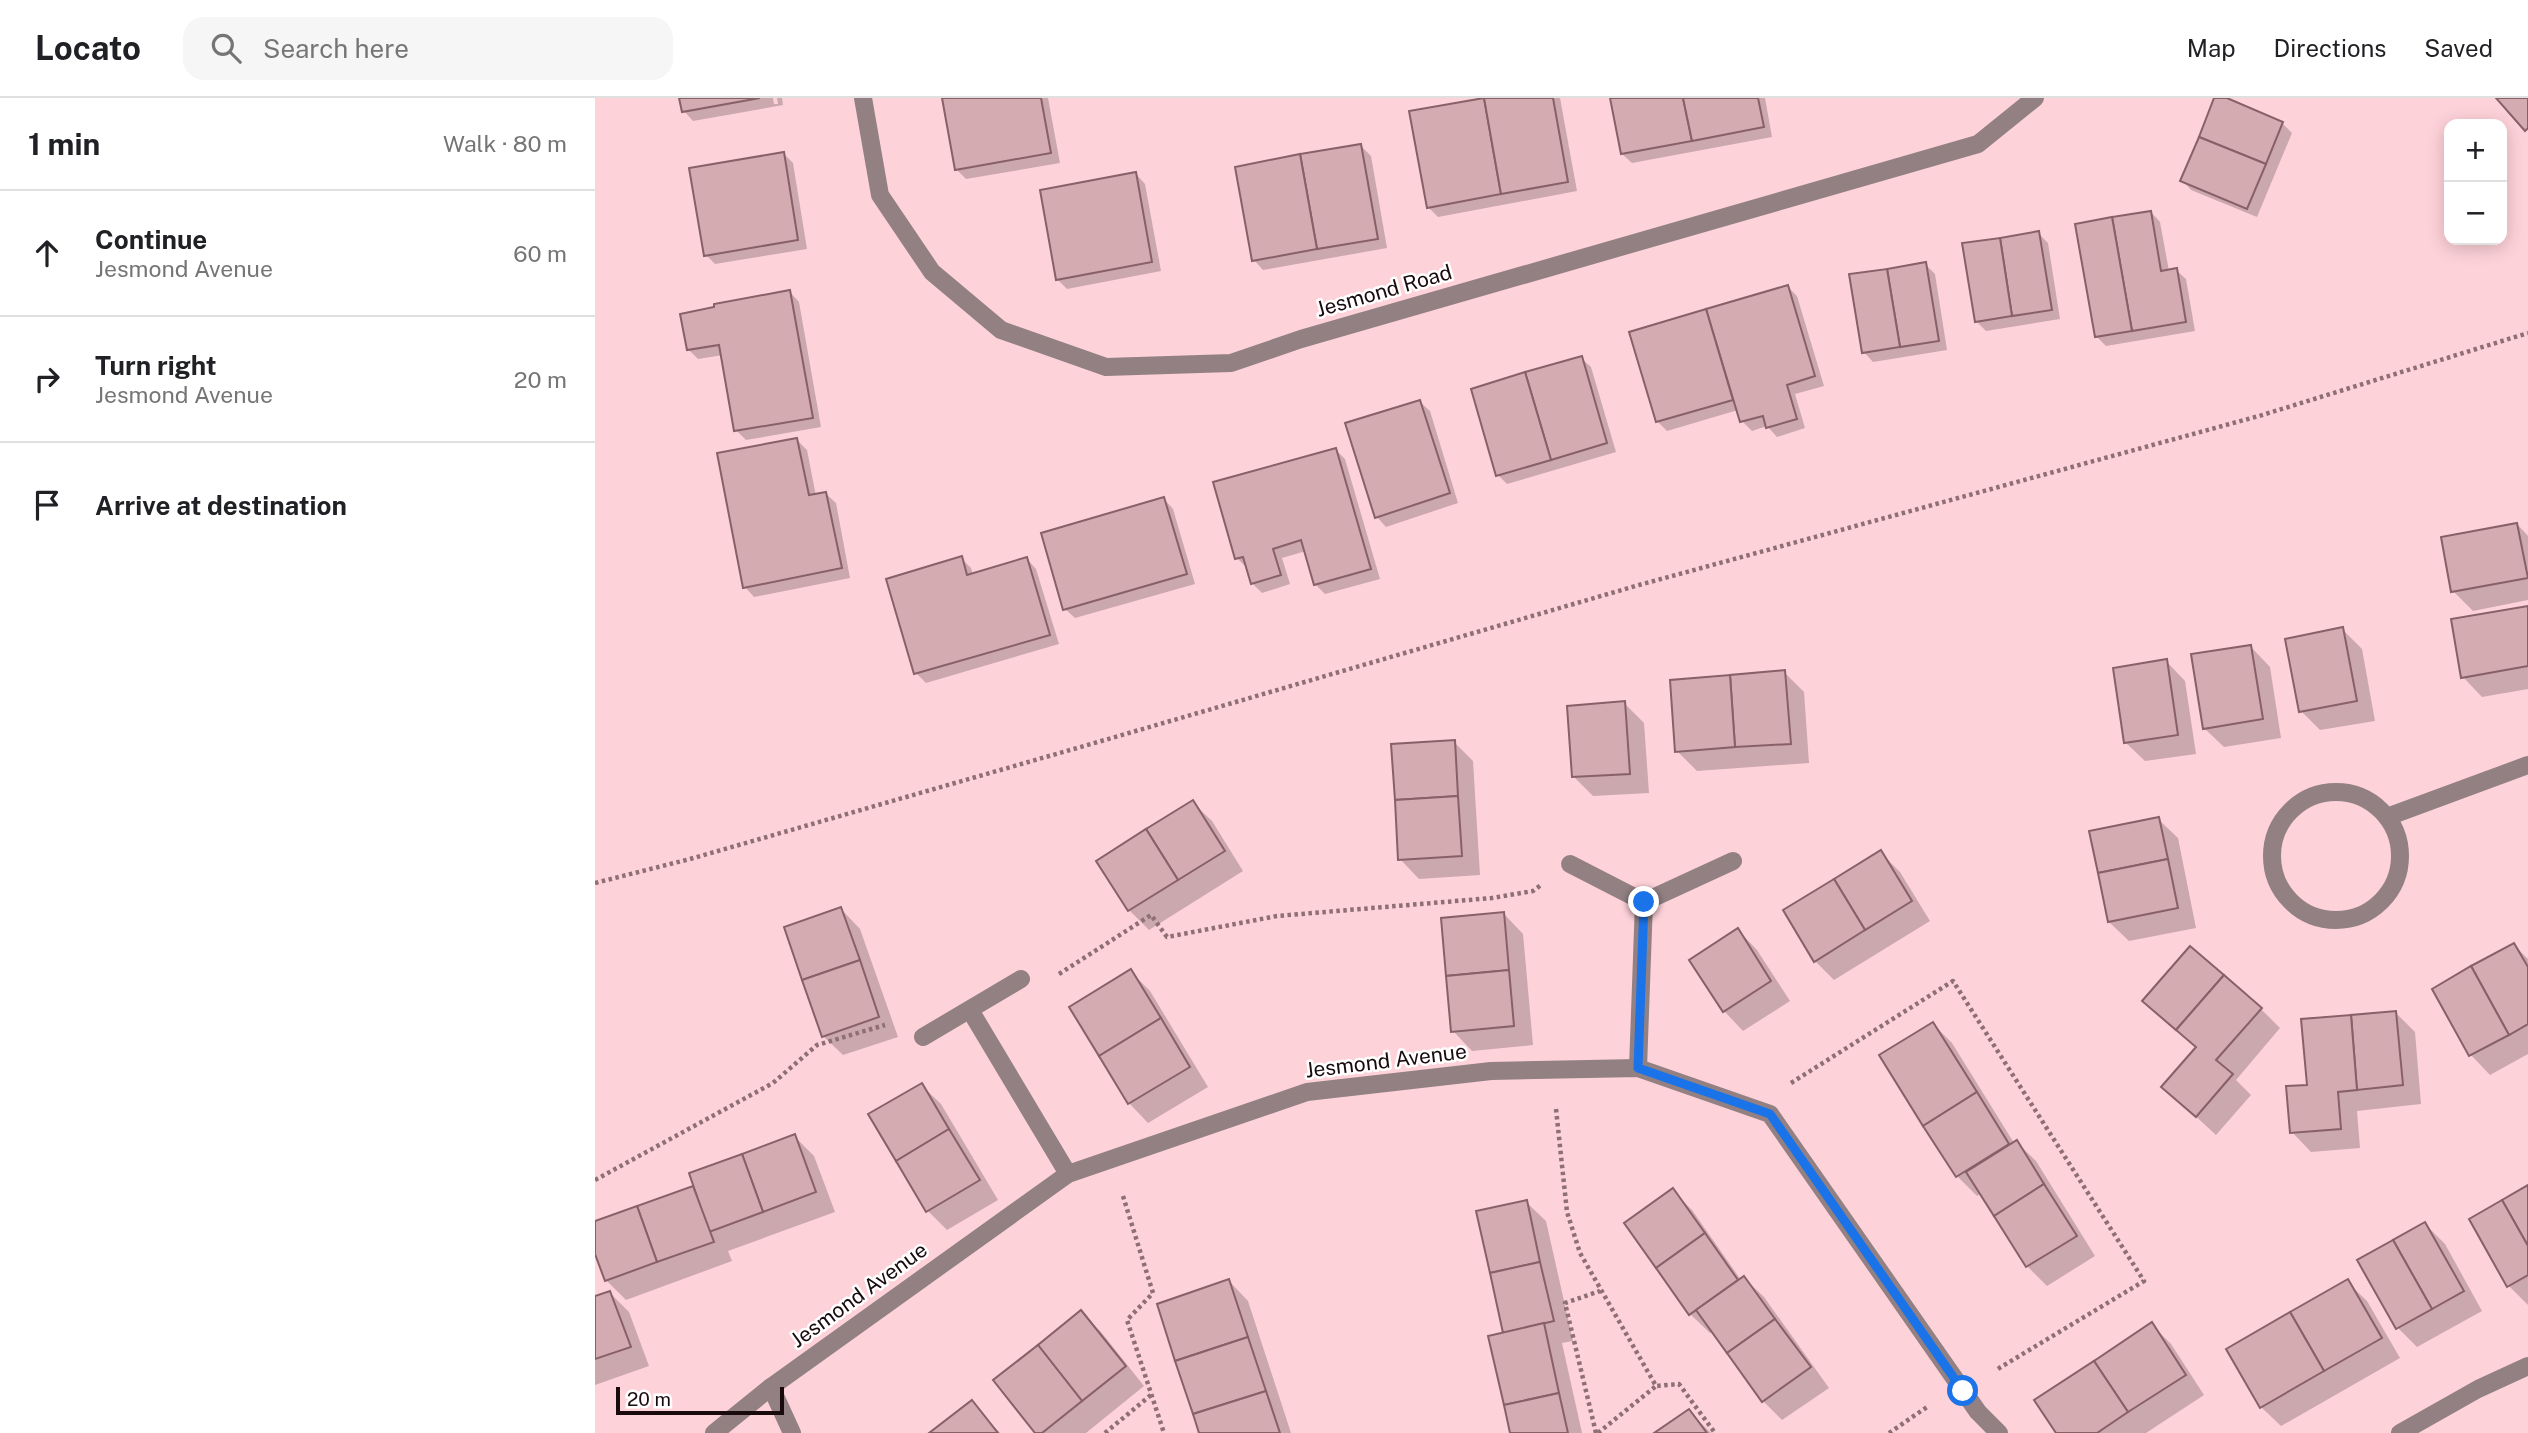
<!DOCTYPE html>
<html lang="en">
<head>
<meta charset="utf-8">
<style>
	:root { --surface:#fff; --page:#f6f6f6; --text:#202124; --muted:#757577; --line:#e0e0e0 }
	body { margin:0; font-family:"Public Sans",sans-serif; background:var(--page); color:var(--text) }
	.controls { position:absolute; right:21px; top:21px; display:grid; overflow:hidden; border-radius:14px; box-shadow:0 4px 18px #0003 }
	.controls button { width:63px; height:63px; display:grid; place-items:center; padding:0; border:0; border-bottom:2px solid var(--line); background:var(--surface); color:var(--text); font:35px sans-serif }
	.scale { position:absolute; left:21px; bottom:18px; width:168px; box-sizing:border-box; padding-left:7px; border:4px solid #180a0d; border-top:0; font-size:19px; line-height:24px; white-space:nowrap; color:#180a0d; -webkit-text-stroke:5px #fff; paint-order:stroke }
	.stop { position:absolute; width:21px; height:21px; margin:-16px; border:5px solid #1a73e8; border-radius:50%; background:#fff }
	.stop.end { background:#1a73e8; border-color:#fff; box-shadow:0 2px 7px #0008 }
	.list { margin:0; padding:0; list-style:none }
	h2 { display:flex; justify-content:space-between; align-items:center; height:91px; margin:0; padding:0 28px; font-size:30px }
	h2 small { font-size:23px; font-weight:400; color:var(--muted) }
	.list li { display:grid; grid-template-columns:46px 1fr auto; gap:21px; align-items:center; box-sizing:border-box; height:126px; padding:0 28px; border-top:2px solid var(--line) }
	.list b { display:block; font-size:26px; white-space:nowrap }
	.list p { margin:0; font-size:23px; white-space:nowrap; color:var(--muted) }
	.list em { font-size:23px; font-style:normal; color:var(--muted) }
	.icon { flex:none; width:38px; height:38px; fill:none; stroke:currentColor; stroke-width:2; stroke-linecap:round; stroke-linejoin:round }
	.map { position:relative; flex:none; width:1933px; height:1335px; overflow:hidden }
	header { display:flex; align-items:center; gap:42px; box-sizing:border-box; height:98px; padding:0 35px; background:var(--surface); border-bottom:2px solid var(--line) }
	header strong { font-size:33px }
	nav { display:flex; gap:38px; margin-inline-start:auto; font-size:24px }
	.search { width:490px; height:63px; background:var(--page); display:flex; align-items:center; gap:18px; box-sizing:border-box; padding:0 24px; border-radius:21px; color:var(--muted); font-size:26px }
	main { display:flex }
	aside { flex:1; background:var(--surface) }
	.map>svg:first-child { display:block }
	.shadow { fill:#0003 }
	.building { fill:#d5abb2; stroke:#876167; stroke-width:2 }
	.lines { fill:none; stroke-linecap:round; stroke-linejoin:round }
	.path { stroke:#8d6f74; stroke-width:4.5; stroke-dasharray:3.5 3.5; stroke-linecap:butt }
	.minor { stroke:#928083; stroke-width:18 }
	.route { stroke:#1a73e8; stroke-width:9 }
	.labels { text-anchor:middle; stroke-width:5; stroke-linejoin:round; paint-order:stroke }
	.street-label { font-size:21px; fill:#180a0d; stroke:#fff }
</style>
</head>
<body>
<header>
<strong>Locato</strong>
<div class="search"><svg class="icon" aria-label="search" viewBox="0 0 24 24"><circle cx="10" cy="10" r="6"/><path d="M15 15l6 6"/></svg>Search here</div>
<nav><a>Map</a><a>Directions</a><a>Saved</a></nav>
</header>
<main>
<aside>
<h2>1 min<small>Walk · 80 m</small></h2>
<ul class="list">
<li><svg class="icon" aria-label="ahead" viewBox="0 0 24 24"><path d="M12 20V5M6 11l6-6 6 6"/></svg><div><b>Continue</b><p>Jesmond Avenue</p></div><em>60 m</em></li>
<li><svg class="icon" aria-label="right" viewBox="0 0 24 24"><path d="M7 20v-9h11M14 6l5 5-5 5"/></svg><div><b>Turn right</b><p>Jesmond Avenue</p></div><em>20 m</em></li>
<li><svg class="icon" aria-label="arrive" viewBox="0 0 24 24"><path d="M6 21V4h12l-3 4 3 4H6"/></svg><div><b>Arrive at destination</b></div></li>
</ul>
</aside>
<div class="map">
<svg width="1933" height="1335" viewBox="0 0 1933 1335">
	<rect width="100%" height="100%" fill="#fed2d9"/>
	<g class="shadow">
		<path d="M 86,0 L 178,0 L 179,6 L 183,6 L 182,0 L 187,0 L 188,7 L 98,23 L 89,13 Z"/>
		<path d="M 348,0 L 453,0 L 465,65 L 371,81 L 361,71 Z"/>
		<path d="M 895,0 L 965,0 L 982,93 L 843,119 L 833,109 Z"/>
		<path d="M 1017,0 L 1170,0 L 1177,39 L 1037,65 L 1027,56 Z"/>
		<path d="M 1621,0 L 1627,0 L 1687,25 L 1697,35 L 1662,119 L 1596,92 L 1587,82 Z"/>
		<path d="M 766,48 L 776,58 L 792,150 L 668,172 L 659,162 Z"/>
		<path d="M 188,55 L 198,65 L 212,151 L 120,166 L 111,157 Z"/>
		<path d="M 541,76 L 550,86 L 566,173 L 472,191 L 462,181 Z"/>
		<path d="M 1556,114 L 1565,124 L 1574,173 L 1581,172 L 1591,181 L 1600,233 L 1511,248 L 1501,238 Z"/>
		<path d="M 1443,135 L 1453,145 L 1465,221 L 1391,233 L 1381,223 Z"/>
		<path d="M 1330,166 L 1340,176 L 1352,252 L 1278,264 L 1269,254 Z"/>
		<path d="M 1193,189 L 1202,198 L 1229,288 L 1200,296 L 1210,330 L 1182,339 L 1172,328 L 1157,333 L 1147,323 L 1143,312 L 1072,333 L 1062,323 L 1036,236 Z"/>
		<path d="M 195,194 L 204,204 L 226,329 L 151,342 L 141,332 L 128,257 L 103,261 L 93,251 Z"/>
		<path d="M 986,260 L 996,269 L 1021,354 L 912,386 L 903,377 Z"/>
		<path d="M 825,304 L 835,313 L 863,405 L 791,429 L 782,419 Z"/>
		<path d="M 202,342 L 212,352 L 221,398 L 231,396 L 241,405 L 255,480 L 159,499 L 150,489 Z"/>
		<path d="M 741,352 L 750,361 L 785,481 L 730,496 L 720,486 L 711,453 L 687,460 L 695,486 L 667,495 L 657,485 L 652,470 L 642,460 Z"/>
		<path d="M 569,401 L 578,411 L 600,486 L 480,520 L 470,511 Z"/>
		<path d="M 1922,426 L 1933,438 L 1933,502 L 1878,513 L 1858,493 Z"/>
		<path d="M 366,460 L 376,470 L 378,477 L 432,461 L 441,471 L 464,546 L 331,585 L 321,575 Z"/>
		<path d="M 1933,510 L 1933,591 L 1887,599 L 1868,579 Z"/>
		<path d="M 1747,531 L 1767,551 L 1780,623 L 1725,632 L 1706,613 Z"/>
		<path d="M 1656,549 L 1675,569 L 1686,640 L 1629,649 L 1609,630 Z"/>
		<path d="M 1571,563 L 1590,583 L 1601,656 L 1550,663 L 1530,644 Z"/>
		<path d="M 1189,574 L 1209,594 L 1214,665 L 1102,673 L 1082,653 Z"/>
		<path d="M 1029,605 L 1049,625 L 1054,695 L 998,698 L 979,679 Z"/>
		<path d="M 859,644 L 878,663 L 885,777 L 824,781 L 805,761 Z"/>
		<path d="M 597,704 L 617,723 L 648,773 L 554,832 L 534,812 L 503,763 Z"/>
		<path d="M 1563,721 L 1583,740 L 1601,830 L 1534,843 L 1514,824 Z"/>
		<path d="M 1286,755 L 1305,774 L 1335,823 L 1239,882 L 1220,863 Z"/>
		<path d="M 246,811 L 265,831 L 303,939 L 248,957 L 228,938 Z"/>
		<path d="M 909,816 L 928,836 L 938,947 L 877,953 L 858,933 Z"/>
		<path d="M 1143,832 L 1162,852 L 1195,903 L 1148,933 L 1129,913 Z"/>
		<path d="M 1919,847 L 1933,861 L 1933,956 L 1895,977 L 1876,957 L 1839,892 Z"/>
		<path d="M 536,874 L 555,893 L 613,989 L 553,1025 L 534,1005 Z"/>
		<path d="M 1550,903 L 1666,911 L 1685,930 L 1641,982 L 1656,997 L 1621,1037 L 1569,989 L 1602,951 Z"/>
		<path d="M 1800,914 L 1820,934 L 1826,1006 L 1762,1013 L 1765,1050 L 1716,1054 L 1697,1034 L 1714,988 Z"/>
		<path d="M 1338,926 L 1357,945 L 1419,1045 L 1421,1044 L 1441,1063 L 1500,1158 L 1452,1188 L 1432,1168 L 1386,1095 L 1382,1098 L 1362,1078 Z"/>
		<path d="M 326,987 L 346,1006 L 403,1102 L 352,1132 L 333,1113 Z"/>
		<path d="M 199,1038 L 219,1058 L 240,1114 L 133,1153 L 137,1163 L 31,1202 L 11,1182 L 0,1151 L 0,1125 L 100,1089 Z"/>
		<path d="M 1933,1089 L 1933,1207 L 1914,1188 Z"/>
		<path d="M 1078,1093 L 1097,1112 L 1146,1182 L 1149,1180 L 1169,1199 L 1234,1290 L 1187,1322 L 1168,1303 L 1118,1233 L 1115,1235 L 1095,1216 Z"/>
		<path d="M 931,1104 L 951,1123 L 978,1243 L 967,1245 L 987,1335 L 917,1335 L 910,1236 Z"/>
		<path d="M 1830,1126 L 1850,1146 L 1887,1213 L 1822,1249 L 1803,1230 Z"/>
		<path d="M 634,1183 L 653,1203 L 696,1335 L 606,1335 Z"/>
		<path d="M 1752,1184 L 1772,1203 L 1805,1260 L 1686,1328 L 1666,1309 Z"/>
		<path d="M 15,1195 L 34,1214 L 54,1268 L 0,1287 L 0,1200 Z"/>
		<path d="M 486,1215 L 506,1234 L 549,1288 L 491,1335 L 442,1335 Z"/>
		<path d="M 1557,1227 L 1576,1246 L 1609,1297 L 1551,1335 L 1463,1335 Z"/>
		<path d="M 377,1305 L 405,1335 L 337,1335 Z"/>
		<path d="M 1094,1313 L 1116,1335 L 1063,1335 Z"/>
	</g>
	<g class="building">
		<path d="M 84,0 L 165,0 L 87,14 Z"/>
		<path d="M 347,0 L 446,0 L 456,55 L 360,72 Z"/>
		<path d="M 889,0 L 906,96 L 832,110 L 814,13 Z"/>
		<path d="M 889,0 L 958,0 L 973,84 L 906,96 Z"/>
		<path d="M 1015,0 L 1088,0 L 1097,43 L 1026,56 Z"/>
		<path d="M 1088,0 L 1163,0 L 1169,29 L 1097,43 Z"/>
		<path d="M 1619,0 L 1632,0 L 1688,24 L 1671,66 L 1604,39 Z"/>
		<path d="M 1901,0 L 1933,0 L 1933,30 L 1930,33 Z"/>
		<path d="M 1604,39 L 1671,66 L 1652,111 L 1585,83 Z"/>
		<path d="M 766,46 L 783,141 L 722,151 L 705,56 Z"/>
		<path d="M 189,54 L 203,142 L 109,158 L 94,70 Z"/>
		<path d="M 705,56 L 722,151 L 657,163 L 640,69 Z"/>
		<path d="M 541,74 L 557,164 L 461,182 L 445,92 Z"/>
		<path d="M 1556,113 L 1566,173 L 1582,170 L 1591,224 L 1537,233 L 1517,119 Z"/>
		<path d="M 1517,119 L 1537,233 L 1500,239 L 1480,126 Z"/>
		<path d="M 1444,133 L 1457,212 L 1417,218 L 1405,140 Z"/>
		<path d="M 1405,140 L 1417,218 L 1380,224 L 1367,145 Z"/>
		<path d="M 1331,164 L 1344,243 L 1305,249 L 1292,171 Z"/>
		<path d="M 1292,171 L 1305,249 L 1267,255 L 1254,176 Z"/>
		<path d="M 1193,187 L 1220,278 L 1192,287 L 1202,321 L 1171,330 L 1168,318 L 1145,324 L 1111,211 Z"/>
		<path d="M 195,192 L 218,320 L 139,333 L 124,247 L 92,252 L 85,216 L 119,209 L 119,206 Z"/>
		<path d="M 1111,211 L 1138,302 L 1061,324 L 1034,234 Z"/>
		<path d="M 987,258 L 1012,345 L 956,362 L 930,274 Z"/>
		<path d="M 930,274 L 956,362 L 901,378 L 876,291 Z"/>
		<path d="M 825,302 L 855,395 L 780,420 L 750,325 Z"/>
		<path d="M 202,340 L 214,397 L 231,394 L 247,470 L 148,490 L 122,355 Z"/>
		<path d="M 741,350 L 776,471 L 719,487 L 706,442 L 678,451 L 686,477 L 656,486 L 648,459 L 640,461 L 618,384 Z"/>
		<path d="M 569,399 L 592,476 L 468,512 L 446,435 Z"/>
		<path d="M 1922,425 L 1933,480 L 1856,494 L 1846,439 Z"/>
		<path d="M 367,458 L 372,477 L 432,459 L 455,537 L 319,576 L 291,481 Z"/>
		<path d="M 1933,508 L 1933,568 L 1866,580 L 1856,521 Z"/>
		<path d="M 1748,529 L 1762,603 L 1704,614 L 1690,541 Z"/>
		<path d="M 1656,547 L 1668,621 L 1608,631 L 1596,556 Z"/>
		<path d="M 1572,561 L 1583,637 L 1529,645 L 1518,570 Z"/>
		<path d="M 1190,572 L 1196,646 L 1140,649 L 1135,577 Z"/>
		<path d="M 1135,577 L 1140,649 L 1080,654 L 1075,582 Z"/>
		<path d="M 1030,603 L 1035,676 L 977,679 L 972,608 Z"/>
		<path d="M 860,642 L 863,698 L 800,702 L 796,646 Z"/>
		<path d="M 863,698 L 867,758 L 803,762 L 800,702 Z"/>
		<path d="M 598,702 L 630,753 L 583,782 L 551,731 Z"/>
		<path d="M 1564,719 L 1573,761 L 1503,775 L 1494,733 Z"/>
		<path d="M 551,731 L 583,782 L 533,813 L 501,763 Z"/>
		<path d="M 1286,752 L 1317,803 L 1270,832 L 1239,781 Z"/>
		<path d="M 1573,761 L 1583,810 L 1513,824 L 1503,775 Z"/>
		<path d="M 1239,781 L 1270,832 L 1219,864 L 1188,812 Z"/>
		<path d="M 246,809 L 265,862 L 207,882 L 189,829 Z"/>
		<path d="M 909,814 L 914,872 L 851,878 L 846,820 Z"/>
		<path d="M 1143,830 L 1176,883 L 1128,914 L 1094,862 Z"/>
		<path d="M 1919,845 L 1933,869 L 1933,926 L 1914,937 L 1876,868 Z"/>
		<path d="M 1595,848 L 1629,877 L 1581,932 L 1547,903 Z"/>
		<path d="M 265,862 L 284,919 L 227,939 L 207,882 Z"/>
		<path d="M 1876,868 L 1914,937 L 1874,958 L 1837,891 Z"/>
		<path d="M 536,871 L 566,920 L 504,958 L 474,909 Z"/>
		<path d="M 914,872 L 919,928 L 856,934 L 851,878 Z"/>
		<path d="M 1629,877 L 1667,910 L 1621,962 L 1638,976 L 1601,1019 L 1566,989 L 1601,949 L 1581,932 Z"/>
		<path d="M 1801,913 L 1808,987 L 1762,992 L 1756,917 Z"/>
		<path d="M 1756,917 L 1762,992 L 1743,994 L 1746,1031 L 1695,1035 L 1691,988 L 1712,987 L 1706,921 Z"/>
		<path d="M 566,920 L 595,969 L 533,1006 L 504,958 Z"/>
		<path d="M 1338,924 L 1382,994 L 1328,1028 L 1284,957 Z"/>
		<path d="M 327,985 L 354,1031 L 301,1063 L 273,1016 Z"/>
		<path d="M 1382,994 L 1414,1046 L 1361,1079 L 1328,1028 Z"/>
		<path d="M 354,1031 L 385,1082 L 331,1114 L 301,1063 Z"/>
		<path d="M 200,1036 L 221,1094 L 168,1114 L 147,1056 Z"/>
		<path d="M 1422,1042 L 1449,1086 L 1399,1118 L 1371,1074 Z"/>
		<path d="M 147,1056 L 168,1114 L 114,1134 L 94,1075 Z"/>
		<path d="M 1449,1086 L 1482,1138 L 1431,1169 L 1399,1118 Z"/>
		<path d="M 1933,1087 L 1933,1148 L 1907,1102 Z"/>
		<path d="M 98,1088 L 119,1144 L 62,1164 L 42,1108 Z"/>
		<path d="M 1078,1090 L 1110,1135 L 1061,1170 L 1029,1125 Z"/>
		<path d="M 932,1102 L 945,1164 L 895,1175 L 881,1113 Z"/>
		<path d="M 1907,1102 L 1933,1148 L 1933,1177 L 1912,1189 L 1874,1121 Z"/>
		<path d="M 42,1108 L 62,1164 L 10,1183 L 0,1156 L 0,1123 Z"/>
		<path d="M 1830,1124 L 1869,1193 L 1837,1211 L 1798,1142 Z"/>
		<path d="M 1110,1135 L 1143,1182 L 1094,1217 L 1061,1170 Z"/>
		<path d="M 1798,1142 L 1837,1211 L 1801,1231 L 1762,1162 Z"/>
		<path d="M 945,1164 L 959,1223 L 908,1235 L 895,1175 Z"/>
		<path d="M 1149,1178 L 1180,1221 L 1132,1255 L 1101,1212 Z"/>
		<path d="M 634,1181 L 653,1239 L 580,1263 L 562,1206 Z"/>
		<path d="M 1753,1181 L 1787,1240 L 1729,1273 L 1695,1214 Z"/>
		<path d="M 15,1193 L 36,1249 L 0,1261 L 0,1198 Z"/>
		<path d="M 486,1212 L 531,1268 L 487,1303 L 443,1247 Z"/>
		<path d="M 1695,1214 L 1729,1273 L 1665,1310 L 1631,1251 Z"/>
		<path d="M 1180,1221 L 1216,1269 L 1167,1304 L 1132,1255 Z"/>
		<path d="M 1557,1224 L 1591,1277 L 1533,1314 L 1499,1263 Z"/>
		<path d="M 949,1225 L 964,1295 L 909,1307 L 893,1238 Z"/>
		<path d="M 653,1239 L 671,1293 L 598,1316 L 580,1263 Z"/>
		<path d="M 443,1247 L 487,1303 L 447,1335 L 440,1335 L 398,1282 Z"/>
		<path d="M 1499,1263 L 1533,1314 L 1502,1335 L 1461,1335 L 1439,1302 Z"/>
		<path d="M 671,1293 L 685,1335 L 604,1335 L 598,1316 Z"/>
		<path d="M 964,1295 L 973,1335 L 915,1335 L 909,1307 Z"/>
		<path d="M 377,1302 L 403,1335 L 334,1335 Z"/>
		<path d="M 1094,1311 L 1112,1335 L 1059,1335 Z"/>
	</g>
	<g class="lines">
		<g class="path">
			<path d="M 0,785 L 95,761 L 496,646 L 1044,487 L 1664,318 L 1933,235"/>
			<path d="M 464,876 L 556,817 L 572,839 L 682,818 L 897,800 L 938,793 L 946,787"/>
			<path d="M 1196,985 L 1358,883 L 1549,1183 L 1401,1272"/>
			<path d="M 961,1011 L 972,1114 L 985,1155 L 1061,1288 L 1084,1286 L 1120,1335"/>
			<path d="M 0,1082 L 178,985 L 222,947 L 290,927"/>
			<path d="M 528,1098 L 558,1195 L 532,1222 L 569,1335"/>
			<path d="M 510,1335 L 556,1297"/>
			<path d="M 1001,1335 L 970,1205 L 1005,1193"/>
			<path d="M 1003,1335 L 1061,1288"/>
			<path d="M 1294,1335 L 1332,1309"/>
		</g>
		<g class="minor">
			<path d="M 268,0 L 285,97 L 337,174 L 406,232 L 511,269 L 636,265 L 706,241 L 1383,46 L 1440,0"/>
			<circle cx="1741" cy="758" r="64"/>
			<path d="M 1792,719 L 1933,667"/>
			<path d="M 975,766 L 1049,804"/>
			<path d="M 375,912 L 473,1076"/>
			<path d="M 328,939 L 426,881"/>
			<path d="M 1043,970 L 1049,804 L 1138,763"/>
			<path d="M 176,1289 L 197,1335"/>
			<path d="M 119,1335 L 176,1289 L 473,1076 L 712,994 L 896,973 L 1043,970 L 1175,1016 L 1383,1314 L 1404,1335"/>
			<path d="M 1805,1335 L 1883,1291 L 1933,1268"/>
		</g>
	</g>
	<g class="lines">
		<path class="route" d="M 1049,804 L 1043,970 L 1175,1016 L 1368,1293"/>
	</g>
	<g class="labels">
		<g class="street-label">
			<text transform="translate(789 193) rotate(-16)" y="7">Jesmond Road</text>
			<text transform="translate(791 963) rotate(-7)" y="7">Jesmond Avenue</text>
			<text transform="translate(264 1197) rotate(-36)" y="7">Jesmond Avenue</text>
		</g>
	</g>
</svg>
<div class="controls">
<button>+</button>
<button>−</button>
</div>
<div class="scale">20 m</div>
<div class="stop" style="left:1368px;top:1293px"></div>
<div class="stop end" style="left:1049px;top:804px"></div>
</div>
</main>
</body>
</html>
